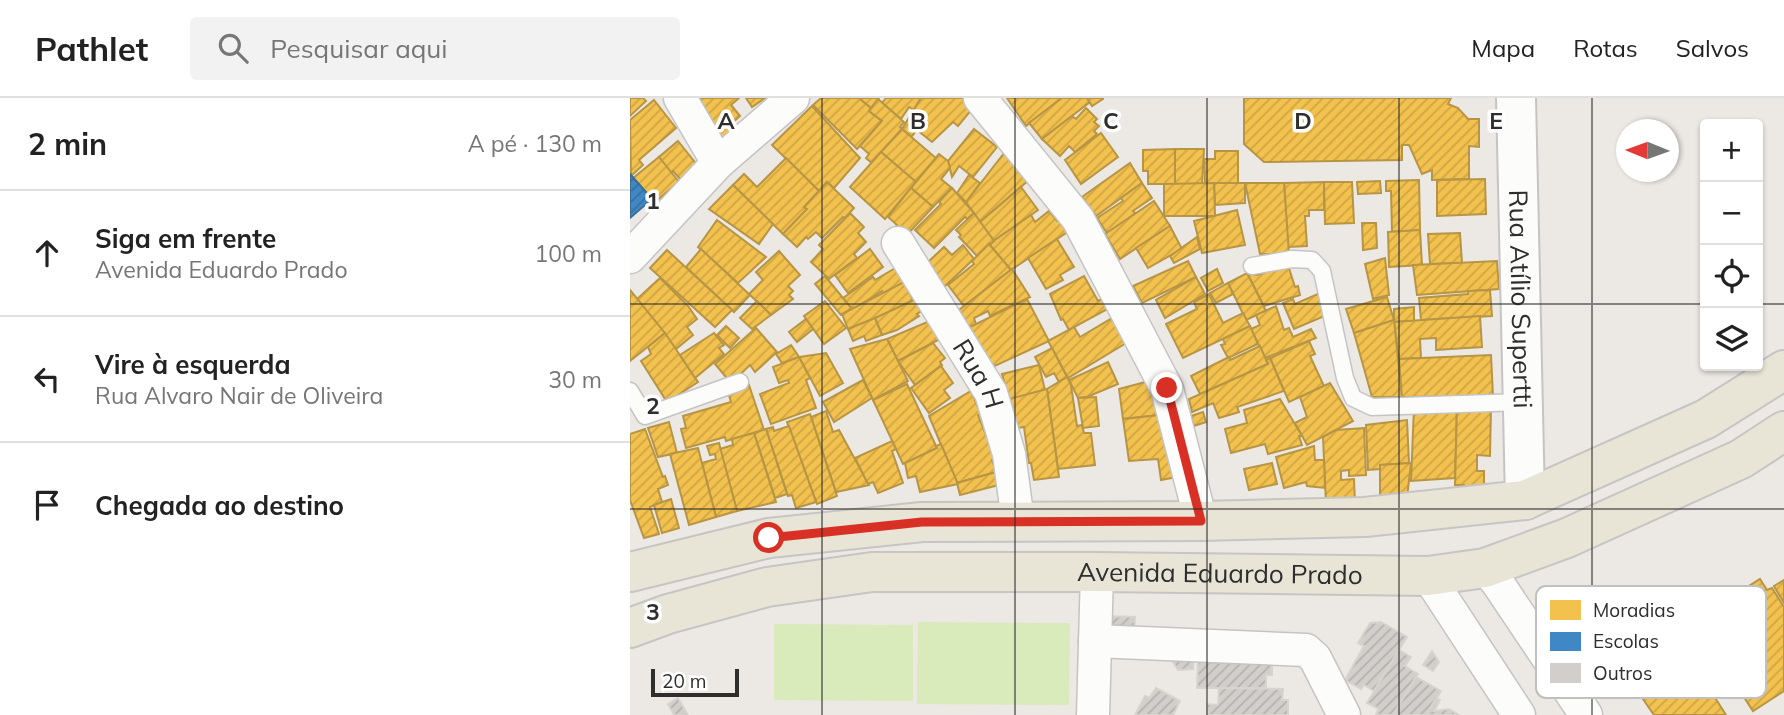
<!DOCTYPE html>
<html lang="pt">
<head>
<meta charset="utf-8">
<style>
	:root { --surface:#fff; --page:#f2f2f2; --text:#222; --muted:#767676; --line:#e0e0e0 }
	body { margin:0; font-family:Mulish,sans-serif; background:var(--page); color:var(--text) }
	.controls { position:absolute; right:21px; top:21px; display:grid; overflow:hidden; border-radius:7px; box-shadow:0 2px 5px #0004 }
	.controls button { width:63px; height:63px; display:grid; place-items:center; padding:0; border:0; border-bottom:2px solid var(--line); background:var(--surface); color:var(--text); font:35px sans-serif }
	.compass { position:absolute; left:986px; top:21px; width:63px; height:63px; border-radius:50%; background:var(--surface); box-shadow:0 2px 5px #0004; rotate:271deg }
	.scale { position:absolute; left:21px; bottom:18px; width:88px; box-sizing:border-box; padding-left:7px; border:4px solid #2e2e2e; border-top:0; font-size:19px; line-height:24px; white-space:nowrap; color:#2e2e2e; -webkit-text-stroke:5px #fff; paint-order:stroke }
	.stop { position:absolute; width:21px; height:21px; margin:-16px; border:5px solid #d93025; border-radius:50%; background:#fff }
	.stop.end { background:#d93025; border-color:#fff; box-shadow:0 2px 7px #0008 }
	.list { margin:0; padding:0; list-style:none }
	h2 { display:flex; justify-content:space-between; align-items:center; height:91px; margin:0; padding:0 28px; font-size:30px }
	h2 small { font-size:23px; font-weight:400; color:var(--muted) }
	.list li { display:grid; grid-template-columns:46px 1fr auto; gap:21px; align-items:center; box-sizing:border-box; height:126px; padding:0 28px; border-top:2px solid var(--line) }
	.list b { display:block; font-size:26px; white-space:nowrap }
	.list p { margin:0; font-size:23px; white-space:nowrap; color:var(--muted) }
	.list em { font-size:23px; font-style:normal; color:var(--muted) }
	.icon { flex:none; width:38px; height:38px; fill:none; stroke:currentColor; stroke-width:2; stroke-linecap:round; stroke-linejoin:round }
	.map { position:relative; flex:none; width:1154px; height:617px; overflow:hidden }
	header { display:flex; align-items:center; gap:42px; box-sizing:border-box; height:98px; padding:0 35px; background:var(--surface); border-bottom:2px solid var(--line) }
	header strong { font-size:33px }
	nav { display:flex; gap:38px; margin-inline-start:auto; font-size:24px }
	.search { width:490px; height:63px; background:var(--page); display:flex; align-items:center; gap:18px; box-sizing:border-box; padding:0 24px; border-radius:7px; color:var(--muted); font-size:26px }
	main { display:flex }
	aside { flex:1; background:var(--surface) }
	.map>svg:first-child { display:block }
	.pitch { fill:#d9eabb }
	.homes { fill:url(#homes-hatch); stroke:#b79544; stroke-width:2 }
	.schools { fill:url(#schools-hatch); stroke:#3a6d98; stroke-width:2 }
	.building { fill:url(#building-hatch); stroke:#d7d4d0; stroke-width:2 }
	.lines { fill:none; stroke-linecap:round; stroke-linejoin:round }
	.service-casing { stroke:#c5c4c5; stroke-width:19 }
	.minor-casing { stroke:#c5c4c5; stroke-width:35 }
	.tertiary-casing { stroke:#c5c4c5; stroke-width:42 }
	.primary-casing { stroke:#c6c5c4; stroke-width:42 }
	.service { stroke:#fcfcfb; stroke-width:16 }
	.minor { stroke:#fcfcfb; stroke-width:32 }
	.tertiary { stroke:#fcfcfb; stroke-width:38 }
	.primary { stroke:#e8e4d6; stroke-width:38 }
	.route { stroke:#d93025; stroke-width:9 }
	.grid { fill:none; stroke:#2e2e2e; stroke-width:2; stroke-opacity:0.55 }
	.labels { text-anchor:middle; stroke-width:7; stroke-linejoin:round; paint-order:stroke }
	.street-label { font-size:26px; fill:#2e2e2e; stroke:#fff }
	.key { fill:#fff; stroke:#c0c0c0; stroke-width:2 }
	.key-label { font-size:19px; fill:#2e2e2e }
	.grid-label { font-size:23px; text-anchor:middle; font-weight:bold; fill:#2e2e2e; stroke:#fff; stroke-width:7; stroke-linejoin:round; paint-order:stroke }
</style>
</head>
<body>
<header>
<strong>Pathlet</strong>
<div class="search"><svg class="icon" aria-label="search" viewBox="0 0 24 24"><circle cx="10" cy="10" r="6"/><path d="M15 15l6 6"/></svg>Pesquisar aqui</div>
<nav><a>Mapa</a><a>Rotas</a><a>Salvos</a></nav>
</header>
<main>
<aside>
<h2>2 min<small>A pé · 130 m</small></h2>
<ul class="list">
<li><svg class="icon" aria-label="ahead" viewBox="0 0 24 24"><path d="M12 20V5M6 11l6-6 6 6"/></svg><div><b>Siga em frente</b><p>Avenida Eduardo Prado</p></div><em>100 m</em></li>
<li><svg class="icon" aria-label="left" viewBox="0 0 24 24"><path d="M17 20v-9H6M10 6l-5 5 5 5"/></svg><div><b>Vire à esquerda</b><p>Rua Alvaro Nair de Oliveira</p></div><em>30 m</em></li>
<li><svg class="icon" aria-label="arrive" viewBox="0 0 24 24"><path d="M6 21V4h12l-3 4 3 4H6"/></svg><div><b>Chegada ao destino</b></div></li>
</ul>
</aside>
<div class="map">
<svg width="1154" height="617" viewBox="0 0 1154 617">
	<defs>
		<pattern id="homes-hatch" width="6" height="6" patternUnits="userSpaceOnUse" patternTransform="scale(1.75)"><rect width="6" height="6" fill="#f2c14e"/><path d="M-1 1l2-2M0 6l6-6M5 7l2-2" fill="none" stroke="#d0a644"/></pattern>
		<pattern id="schools-hatch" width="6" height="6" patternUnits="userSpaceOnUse" patternTransform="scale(1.75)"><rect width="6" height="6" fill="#3f88c5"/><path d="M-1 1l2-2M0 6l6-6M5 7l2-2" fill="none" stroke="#3570a0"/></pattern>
		<pattern id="building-hatch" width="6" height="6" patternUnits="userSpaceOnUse" patternTransform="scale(1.75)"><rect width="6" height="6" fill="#d1cecb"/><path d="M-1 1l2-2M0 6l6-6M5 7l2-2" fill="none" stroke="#b4b1af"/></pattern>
	</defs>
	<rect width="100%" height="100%" fill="#ece8e4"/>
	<g class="pitch">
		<path d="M 288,524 L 440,525 L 439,607 L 287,606 Z"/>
		<path d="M 144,526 L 283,527 L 283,603 L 144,602 Z"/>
	</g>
	<g class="homes">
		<path d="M 0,0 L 13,0 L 16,3 L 0,18 Z"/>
		<path d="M 59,0 L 109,0 L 101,7 L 110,18 L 100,27 L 107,34 L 94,45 Z"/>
		<path d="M 116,0 L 135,0 L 122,9 Z"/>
		<path d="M 191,0 L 229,0 L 241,10 L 239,13 L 252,23 L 227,51 L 183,7 Z"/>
		<path d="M 229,0 L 249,0 L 241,10 Z"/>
		<path d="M 256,0 L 291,0 L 284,12 L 279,9 L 271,21 L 252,5 Z"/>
		<path d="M 291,0 L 340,0 L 347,5 L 328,28 L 323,24 L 302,44 L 287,32 L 281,39 L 272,31 Z"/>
		<path d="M 377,0 L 432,0 L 396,28 Z"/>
		<path d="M 432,0 L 457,0 L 460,4 L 412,41 L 399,25 Z"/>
		<path d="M 457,0 L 473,0 L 473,1 L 462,8 Z"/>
		<path d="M 614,0 L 821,0 L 818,6 L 828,10 L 838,21 L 849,21 L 849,49 L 839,48 L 839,81 L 802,82 L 802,72 L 792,76 L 779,47 L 772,47 L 772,62 L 634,64 L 614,46 Z"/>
		<path d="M 248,1 L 274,24 L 270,29 L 272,31 L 242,65 L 236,60 L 239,56 L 230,48 L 252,23 L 239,13 Z"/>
		<path d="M 24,2 L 46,30 L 9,62 L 13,67 L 1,78 L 0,22 Z"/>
		<path d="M 182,8 L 230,60 L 204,90 L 197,84 L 189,93 L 142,47 Z"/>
		<path d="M 456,10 L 467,21 L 464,24 L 469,28 L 464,33 L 467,36 L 445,54 L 439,48 L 430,58 L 412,41 L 442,18 L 446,21 Z"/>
		<path d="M 272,31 L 306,60 L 286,84 L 251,54 Z"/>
		<path d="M 344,31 L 367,49 L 343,79 L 329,68 L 322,79 L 318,63 Z"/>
		<path d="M 471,35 L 488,59 L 451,86 L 435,62 Z"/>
		<path d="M 48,43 L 68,68 L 51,82 L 43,73 L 41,75 L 29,59 Z"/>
		<path d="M 378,50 L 388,62 L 384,68 L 399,82 L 350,124 L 336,104 Z"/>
		<path d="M 545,51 L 574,51 L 572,86 L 545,86 Z"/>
		<path d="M 545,51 L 545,86 L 518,86 L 518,73 L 513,73 L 513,52 Z"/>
		<path d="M 585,53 L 608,53 L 608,85 L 575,86 L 574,61 L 585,61 Z"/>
		<path d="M 251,54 L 286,84 L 255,121 L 220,89 Z"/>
		<path d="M 309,56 L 318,63 L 320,70 L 311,81 L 322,90 L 303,109 L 281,90 Z"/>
		<path d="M 29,59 L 49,84 L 25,104 L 3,80 Z"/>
		<path d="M 156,60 L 189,93 L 174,109 L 177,111 L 153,136 L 103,87 L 114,76 L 127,89 Z"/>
		<path d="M 500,65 L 512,85 L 466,118 L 452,99 Z"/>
		<path d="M 339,77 L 350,85 L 336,104 L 327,95 Z"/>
		<path d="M 855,81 L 856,116 L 807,118 L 807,82 Z"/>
		<path d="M 789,82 L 790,132 L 762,134 L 761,93 L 756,93 L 756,83 Z"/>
		<path d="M 750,83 L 751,95 L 728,96 L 727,84 Z"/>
		<path d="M 197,84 L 224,110 L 215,120 L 213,119 L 192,140 L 186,134 L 178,141 L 176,139 L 167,149 L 153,136 L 177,111 L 174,109 Z"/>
		<path d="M 694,84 L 722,84 L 724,125 L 695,126 Z"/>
		<path d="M 694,84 L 694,112 L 679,112 L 679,118 L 675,118 L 677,148 L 658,149 L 654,85 Z"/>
		<path d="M 512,85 L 522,100 L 503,113 L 506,116 L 477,135 L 467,120 L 493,103 L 491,100 Z"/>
		<path d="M 584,85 L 615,85 L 615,105 L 585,107 Z"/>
		<path d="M 584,85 L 585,118 L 534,118 L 534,86 Z"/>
		<path d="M 615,85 L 654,85 L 659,156 L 630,156 Z"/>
		<path d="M 103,87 L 143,126 L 129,146 L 79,111 Z"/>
		<path d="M 391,89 L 408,112 L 364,143 L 350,124 Z"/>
		<path d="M 281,90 L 303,109 L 273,141 L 264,131 L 267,127 L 258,119 Z"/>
		<path d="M 322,90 L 344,115 L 337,121 L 335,119 L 304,150 L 285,132 L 311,106 L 309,104 Z"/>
		<path d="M 524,103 L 540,128 L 490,161 L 475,136 Z"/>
		<path d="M 607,112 L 615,147 L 572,155 L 564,123 Z"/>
		<path d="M 419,113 L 427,123 L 430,121 L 439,133 L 381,172 L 359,146 L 401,117 L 405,124 Z"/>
		<path d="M 220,115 L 234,129 L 228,135 L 236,144 L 224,156 L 227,160 L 199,181 L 181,164 L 193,151 L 189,147 Z"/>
		<path d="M 344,115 L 364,143 L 347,158 L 329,139 L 331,137 L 326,132 Z"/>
		<path d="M 87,122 L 136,159 L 108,185 L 68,149 Z"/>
		<path d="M 732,125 L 746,125 L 747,150 L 733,152 Z"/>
		<path d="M 540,128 L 552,151 L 518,170 L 506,150 Z"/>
		<path d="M 790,132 L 792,167 L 759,169 L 758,134 Z"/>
		<path d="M 830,135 L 832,165 L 800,166 L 798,136 Z"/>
		<path d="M 567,139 L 570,151 L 544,165 L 540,158 Z"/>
		<path d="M 427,141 L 444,169 L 430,177 L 433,182 L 416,191 L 398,160 Z"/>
		<path d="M 359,146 L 381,172 L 334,208 L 318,187 L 344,166 L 342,163 Z"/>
		<path d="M 333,147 L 344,161 L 314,189 L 302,175 L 297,165 L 314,149 L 322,157 Z"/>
		<path d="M 71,151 L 120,197 L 104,214 L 56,169 Z"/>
		<path d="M 240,151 L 253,169 L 218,195 L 205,177 Z"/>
		<path d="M 37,152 L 102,212 L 85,229 L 20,170 Z"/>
		<path d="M 149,153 L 170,177 L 158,188 L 163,193 L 159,197 L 163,201 L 141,217 L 119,196 L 133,182 L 126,174 Z"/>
		<path d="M 755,160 L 759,197 L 743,201 L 735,166 Z"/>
		<path d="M 558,163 L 566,179 L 512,205 L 503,188 Z"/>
		<path d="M 867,163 L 869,191 L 787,197 L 783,167 Z"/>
		<path d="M 658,167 L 665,189 L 668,188 L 670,197 L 634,208 L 617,175 L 627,177 Z"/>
		<path d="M 267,169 L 276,183 L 253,196 L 252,193 L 222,212 L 213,200 L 243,179 L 245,182 Z"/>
		<path d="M 382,171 L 400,199 L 360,218 L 358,213 L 344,220 L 346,226 L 334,232 L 325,215 Z"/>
		<path d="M 587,171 L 593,185 L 578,193 L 571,180 Z"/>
		<path d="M 617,175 L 636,213 L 616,222 L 598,185 Z"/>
		<path d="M 195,178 L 222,211 L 211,217 L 185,186 Z"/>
		<path d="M 454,178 L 468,203 L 476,199 L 481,209 L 439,232 L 433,221 L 431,222 L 420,196 Z"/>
		<path d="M 566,179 L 575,196 L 535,220 L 526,202 Z"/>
		<path d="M 30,180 L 58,208 L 67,221 L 57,229 L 63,237 L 46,251 L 7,201 Z"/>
		<path d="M 274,184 L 283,202 L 258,215 L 218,231 L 212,216 Z"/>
		<path d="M 598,185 L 603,196 L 586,205 L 580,195 Z"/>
		<path d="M 0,192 L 35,235 L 0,263 Z"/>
		<path d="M 860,192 L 862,218 L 791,222 L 789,200 L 838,196 L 838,193 Z"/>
		<path d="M 690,195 L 697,217 L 664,231 L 653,205 L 663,201 L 665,206 Z"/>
		<path d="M 579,196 L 593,225 L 613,215 L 620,228 L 553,260 L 536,226 L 567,211 L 564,204 Z"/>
		<path d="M 757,199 L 764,222 L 724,235 L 716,211 Z"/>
		<path d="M 286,201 L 293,212 L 287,216 L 289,218 L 267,232 L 252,237 L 245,220 Z"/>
		<path d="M 397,201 L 419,243 L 356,272 L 334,232 Z"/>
		<path d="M 127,203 L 141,217 L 122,231 L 110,220 Z"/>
		<path d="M 195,203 L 216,230 L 194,246 L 174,218 Z"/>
		<path d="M 646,208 L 654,232 L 659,230 L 663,239 L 681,231 L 686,240 L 635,260 L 621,231 L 630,227 L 626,217 Z"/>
		<path d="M 784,209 L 784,223 L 764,224 L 764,211 Z"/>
		<path d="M 850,218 L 852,249 L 806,252 L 806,240 L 790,241 L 791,260 L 769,261 L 764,224 Z"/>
		<path d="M 484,219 L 498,244 L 438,280 L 418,243 L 444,229 L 450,239 Z"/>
		<path d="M 245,220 L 252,237 L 236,243 L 234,238 L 223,243 L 218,231 Z"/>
		<path d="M 176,221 L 183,231 L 167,244 L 159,234 Z"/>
		<path d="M 302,222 L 310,241 L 268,263 L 257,241 Z"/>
		<path d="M 764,222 L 772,299 L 742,299 L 724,235 Z"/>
		<path d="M 96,228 L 109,240 L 100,250 L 87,237 Z"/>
		<path d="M 620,228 L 628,246 L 598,260 L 591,247 L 595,246 L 593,241 Z"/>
		<path d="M 126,230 L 147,254 L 125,274 L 120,267 L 101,285 L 85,266 Z"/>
		<path d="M 35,235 L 68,284 L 37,304 L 11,263 L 21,256 L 18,249 Z"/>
		<path d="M 84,235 L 94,247 L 89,250 L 94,256 L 65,280 L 50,257 Z"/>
		<path d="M 257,241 L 278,283 L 243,302 L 220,251 Z"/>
		<path d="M 679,243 L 685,256 L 680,258 L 694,288 L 659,304 L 640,260 Z"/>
		<path d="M 303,245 L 315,260 L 310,264 L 312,267 L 285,287 L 268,263 Z"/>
		<path d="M 161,247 L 169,259 L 152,265 L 146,256 Z"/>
		<path d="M 630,248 L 638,266 L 570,296 L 561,278 L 599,259 L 600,262 Z"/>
		<path d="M 422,250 L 437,279 L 429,284 L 424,275 L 416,279 L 405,259 Z"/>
		<path d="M 196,255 L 213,285 L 190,298 L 169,259 Z"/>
		<path d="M 861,257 L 863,298 L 772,299 L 769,261 Z"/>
		<path d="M 169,259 L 180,280 L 176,282 L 186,310 L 141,326 L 130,296 L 159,285 L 158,282 L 149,285 L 143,269 Z"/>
		<path d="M 640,260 L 654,293 L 607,309 L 609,314 L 589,320 L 583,305 L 562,314 L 559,301 L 638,266 L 636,262 Z"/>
		<path d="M 478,264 L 488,286 L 457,299 L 448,300 L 439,282 Z"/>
		<path d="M 409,267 L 415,292 L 379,302 L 372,276 Z"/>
		<path d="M 311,268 L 323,285 L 314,292 L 320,300 L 299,315 L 281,290 Z"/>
		<path d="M 437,279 L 441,287 L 447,328 L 452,327 L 454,335 L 461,335 L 465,367 L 428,371 L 417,291 Z"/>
		<path d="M 233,282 L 242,300 L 204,324 L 193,304 Z"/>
		<path d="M 519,283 L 530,317 L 493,321 L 489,291 Z"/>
		<path d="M 700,285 L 723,323 L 677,347 L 665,325 L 677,319 L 670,299 Z"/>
		<path d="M 277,286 L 307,350 L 273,366 L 243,302 Z"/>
		<path d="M 119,287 L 134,332 L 96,343 L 95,339 L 56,350 L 51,331 L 56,330 L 53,318 L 101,304 L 98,294 Z"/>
		<path d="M 417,291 L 429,379 L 404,382 L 401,365 L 399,365 L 394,329 L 382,331 L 372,303 Z"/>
		<path d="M 341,293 L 351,316 L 348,317 L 356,337 L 362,335 L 372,358 L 362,362 L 366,374 L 327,385 L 299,318 Z"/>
		<path d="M 466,299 L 469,328 L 453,330 L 448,300 Z"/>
		<path d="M 650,301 L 672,338 L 669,338 L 672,347 L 638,356 L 635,346 L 601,355 L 595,331 L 617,325 L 614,312 Z"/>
		<path d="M 827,308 L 825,380 L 781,383 L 784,309 Z"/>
		<path d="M 827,308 L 861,309 L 860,358 L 847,357 L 847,373 L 854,373 L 854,387 L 847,387 L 847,391 L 834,391 L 834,387 L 825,387 Z"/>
		<path d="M 196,313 L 203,334 L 209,332 L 239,387 L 206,394 L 181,319 Z"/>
		<path d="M 573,314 L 576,324 L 564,328 L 561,318 Z"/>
		<path d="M 180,316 L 207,398 L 187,406 L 157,324 Z"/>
		<path d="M 530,317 L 547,379 L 531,382 L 528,361 L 499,363 L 493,321 Z"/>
		<path d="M 777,322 L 779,365 L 750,367 L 750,371 L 738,372 L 736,327 Z"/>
		<path d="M 39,324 L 47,355 L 28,359 L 18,330 Z"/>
		<path d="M 159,328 L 186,404 L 166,410 L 162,397 L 158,398 L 136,331 L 143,329 L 144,333 Z"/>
		<path d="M 734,330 L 736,377 L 719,378 L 719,372 L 711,373 L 711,382 L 724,381 L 725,406 L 696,406 L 693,339 L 706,332 Z"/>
		<path d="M 15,331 L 33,379 L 35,378 L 38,387 L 28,391 L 32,404 L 20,409 L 29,436 L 14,440 L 0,402 L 0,336 Z"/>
		<path d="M 136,331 L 157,396 L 145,400 L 124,335 Z"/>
		<path d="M 124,335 L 146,404 L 107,413 L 90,351 L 103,347 L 102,341 Z"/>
		<path d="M 262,343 L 266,351 L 262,353 L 273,385 L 248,395 L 243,384 L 238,386 L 225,360 Z"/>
		<path d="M 89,345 L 107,413 L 86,419 L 72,365 L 86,361 L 85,356 L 80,357 L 77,348 Z"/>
		<path d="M 311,346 L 328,386 L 290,394 L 286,378 L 278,380 L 275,365 L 307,350 L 306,348 Z"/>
		<path d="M 684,348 L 685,362 L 694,362 L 695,390 L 677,388 L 676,384 L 654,390 L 646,359 Z"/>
		<path d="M 68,350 L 86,419 L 59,427 L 40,356 Z"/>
		<path d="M 642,365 L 647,386 L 619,392 L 614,371 Z"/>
		<path d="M 781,365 L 777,400 L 750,401 L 750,367 Z"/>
		<path d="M 366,374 L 369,387 L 330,397 L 327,385 Z"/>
		<path d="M 41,401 L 49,430 L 32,435 L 24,407 Z"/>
		<path d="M 1130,481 L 1137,492 L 1142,490 L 1154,509 L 1154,593 L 1123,613 L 1095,570 L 1109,561 L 1080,516 L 1099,505 L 1097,502 Z"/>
		<path d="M 1154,482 L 1154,505 L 1144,488 Z"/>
		<path d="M 1060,560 L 1084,594 L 1082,595 L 1096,617 L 1024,617 L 1013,601 L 1035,587 L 1030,580 Z"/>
	</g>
	<path class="schools" d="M 0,76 L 22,101 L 0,120 Z"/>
	<g class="building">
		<path d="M 473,518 L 505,519 L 504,539 L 473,539 Z"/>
		<path d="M 751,524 L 777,539 L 744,593 L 734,587 L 731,591 L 715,582 L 734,548 L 728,545 L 740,525 Z"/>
		<path d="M 769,552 L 781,559 L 775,568 L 788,576 L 763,617 L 748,617 L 746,616 L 749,611 L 737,605 Z"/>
		<path d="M 802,553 L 809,564 L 803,573 L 793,567 Z"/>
		<path d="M 642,559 L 642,577 L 636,577 L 636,590 L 567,590 L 568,562 Z"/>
		<path d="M 541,561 L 563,561 L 563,571 L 548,572 Z"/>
		<path d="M 786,579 L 811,593 L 796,617 L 763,617 Z"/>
		<path d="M 526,590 L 550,603 L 543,617 L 505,617 L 515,598 L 519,600 Z"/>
		<path d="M 589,590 L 653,591 L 652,602 L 658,602 L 658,617 L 577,617 L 577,606 L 588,607 Z"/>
		<path d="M 48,600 L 58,617 L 44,617 L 38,606 Z"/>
		<path d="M 807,600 L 810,602 L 804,613 L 819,611 L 829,617 L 796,617 Z"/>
	</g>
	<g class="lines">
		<g class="service-casing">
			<g id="service">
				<path d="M 622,168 L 662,161 L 682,162 L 692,173 L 715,280 L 723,300 L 742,309 L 892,304"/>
				<path d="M 0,293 L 15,318 L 110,284"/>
			</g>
		</g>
		<g class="minor-casing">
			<g id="minor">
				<path d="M 50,0 L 88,65"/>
				<path d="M 350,0 L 448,121 L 537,291 L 571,423"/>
				<path id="s1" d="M 268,145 L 361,295 L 379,356 L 388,423"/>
				<path d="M 0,159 L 88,65 L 163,0"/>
				<path d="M 855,470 L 867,484 L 956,617"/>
				<path d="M 798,478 L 889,617"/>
				<path d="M 465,543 L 676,552 L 685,560 L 714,617"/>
				<path d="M 463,617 L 467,474"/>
			</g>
		</g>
		<g class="tertiary-casing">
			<g id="tertiary">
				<path id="s2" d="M 886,0 L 895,402"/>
			</g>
		</g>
		<g class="primary-casing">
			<g id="primary">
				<path d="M 0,474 L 139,440 L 292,424 L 571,423 L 735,419 L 895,402 L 1076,321 L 1154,272"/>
				<path id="s3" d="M 0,530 L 38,516 L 137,489 L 242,474 L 467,474 L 798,478 L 855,470 L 937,440 L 1111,361 L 1154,333"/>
			</g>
		</g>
		<use href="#service" class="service"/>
		<use href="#minor" class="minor"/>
		<use href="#tertiary" class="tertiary"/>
		<use href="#primary" class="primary"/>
	</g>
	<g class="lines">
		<path class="route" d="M 139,440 L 292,424 L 571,423 L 537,290"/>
	</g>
	<path class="grid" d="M 192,0 L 192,617M 385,0 L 385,617M 577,0 L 577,617M 769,0 L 769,617M 962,0 L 962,617M 0,206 L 1075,206M 1128,206 L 1154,206M 0,411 L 1154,411"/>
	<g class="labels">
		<g class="street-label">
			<text dy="9" stroke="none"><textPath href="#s2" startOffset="201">Rua Atílio Supertti</textPath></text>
			<text dy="9" stroke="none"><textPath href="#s1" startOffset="154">Rua H</textPath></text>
			<text dy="9" stroke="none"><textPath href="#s3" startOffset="597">Avenida Eduardo Prado</textPath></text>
		</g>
	</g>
	<rect x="906" y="488" width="230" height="112" rx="10" class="key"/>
	<rect x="920" y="502" width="31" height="20" fill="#f2c14e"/>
	<rect x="920" y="534" width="31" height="19" fill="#3f88c5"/>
	<rect x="920" y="565" width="31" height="20" fill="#d1cecb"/>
	<g class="key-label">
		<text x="963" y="519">Moradias</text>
		<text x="963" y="550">Escolas</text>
		<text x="963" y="582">Outros</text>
	</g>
	<g class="grid-label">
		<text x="96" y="31">A</text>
		<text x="288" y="31">B</text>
		<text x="481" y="31">C</text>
		<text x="673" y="31">D</text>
		<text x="866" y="31">E</text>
		<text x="23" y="111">1</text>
		<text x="23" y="316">2</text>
		<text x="23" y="522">3</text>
	</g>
</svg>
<div class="controls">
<button>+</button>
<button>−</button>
<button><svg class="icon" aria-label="locate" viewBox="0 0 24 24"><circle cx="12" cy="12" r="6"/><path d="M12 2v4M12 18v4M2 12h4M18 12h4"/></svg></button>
<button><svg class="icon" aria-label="layers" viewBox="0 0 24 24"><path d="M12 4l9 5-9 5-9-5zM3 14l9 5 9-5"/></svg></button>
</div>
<svg class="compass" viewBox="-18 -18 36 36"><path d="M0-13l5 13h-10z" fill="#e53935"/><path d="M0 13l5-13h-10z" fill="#767676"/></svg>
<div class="scale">20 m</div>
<div class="stop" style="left:139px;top:440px"></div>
<div class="stop end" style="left:537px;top:290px"></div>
</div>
</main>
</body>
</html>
